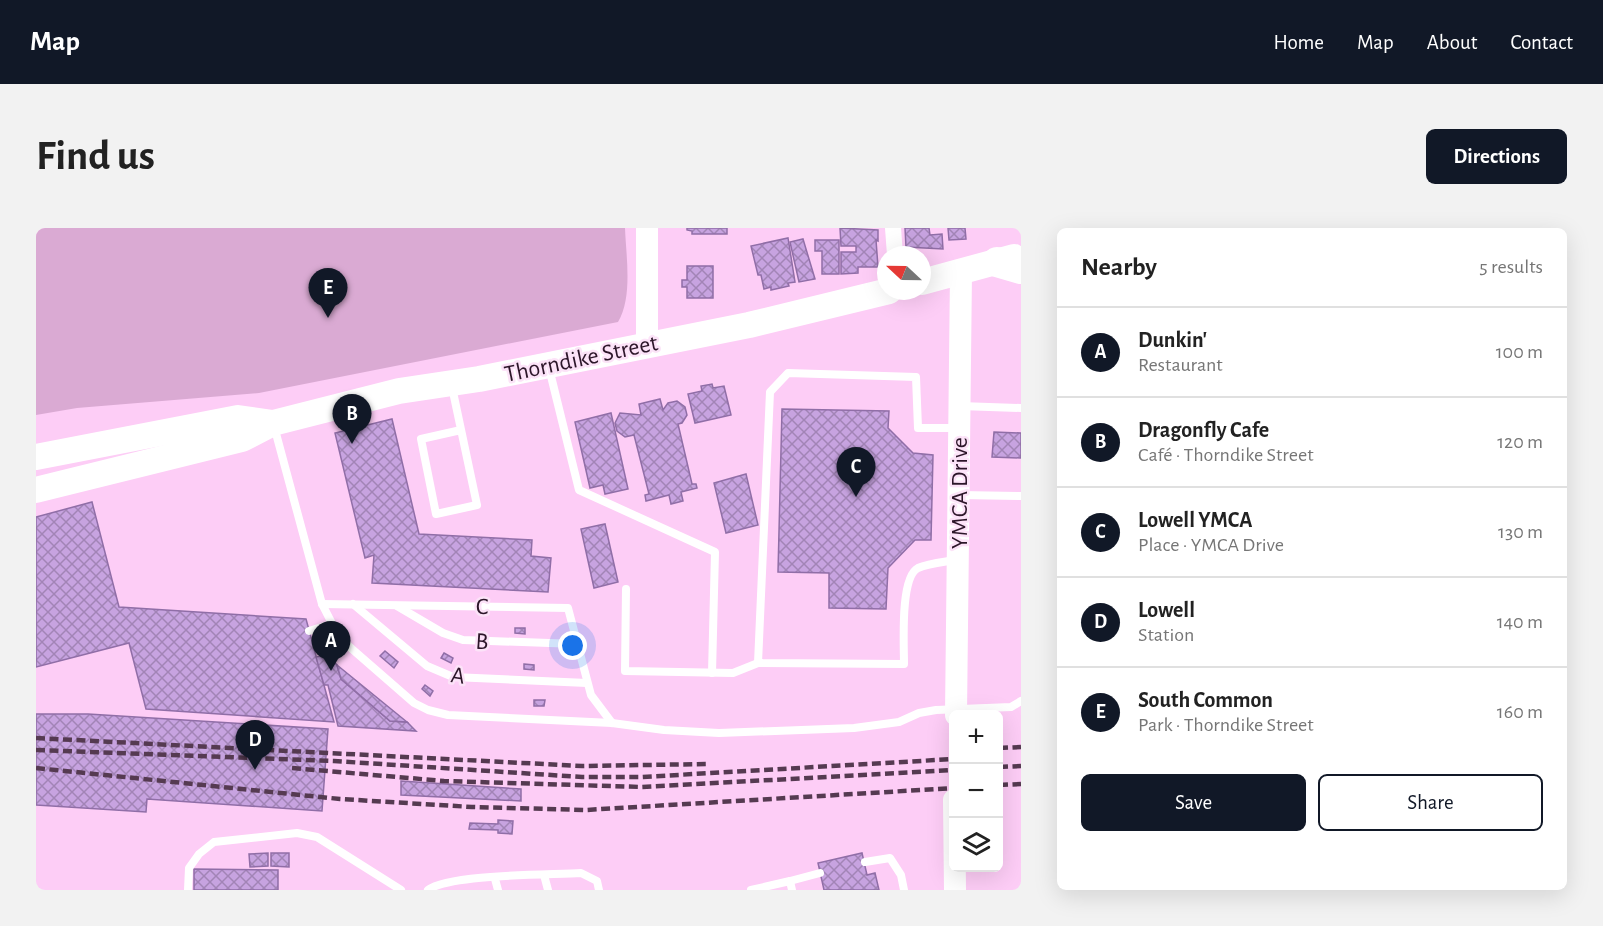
<!DOCTYPE html>
<html lang="en">
<head>
<meta charset="utf-8">
<style>
	:root { --surface:#fff; --page:#f2f2f2; --text:#222; --muted:#767676; --line:#e0e0e0; --accent:#111827 }
	body { margin:0; font-family:"Alegreya Sans",sans-serif; background:var(--page); color:var(--text) }
	.controls { position:absolute; right:18px; bottom:18px; display:grid; overflow:hidden; border-radius:9px; box-shadow:0 6px 24px #0002 }
	.controls button { width:54px; height:54px; display:grid; place-items:center; padding:0; border:0; border-bottom:2px solid var(--line); background:var(--surface); color:var(--text); font:30px sans-serif }
	.compass { position:absolute; left:841px; top:18px; width:54px; height:54px; border-radius:50%; background:var(--surface); box-shadow:0 6px 24px #0002; rotate:292deg }
	.you { position:absolute; left:537px; top:418px; width:21px; height:21px; margin:-15px; border:4px solid #fff; border-radius:50%; background:#1a73e8; box-shadow:0 0 0 9px #1a73e833 }
	.badge { display:grid; place-items:center; width:39px; height:39px; border-radius:50%; background:var(--accent); color:#fff; font-size:20px; font-weight:700 }
	.pin { position:absolute; translate:-50% -50px; filter:drop-shadow(0 2px 3px #0008) }
	.pin::after { content:''; position:absolute; top:32px; width:21px; height:18px; background:inherit; clip-path:polygon(0 0,100% 0,50% 100%) }
	.list { margin:0; padding:0; list-style:none }
	h2 { display:flex; justify-content:space-between; align-items:center; height:78px; margin:0; padding:0 24px; font-size:26px }
	h2 small { font-size:20px; font-weight:400; color:var(--muted) }
	.list li { display:grid; grid-template-columns:39px 1fr auto; gap:18px; align-items:center; box-sizing:border-box; height:90px; padding:0 24px; border-top:2px solid var(--line) }
	.list b { display:block; font-size:22px; white-space:nowrap }
	.list p { margin:0; font-size:20px; white-space:nowrap; color:var(--muted) }
	.list em { font-size:20px; font-style:normal; color:var(--muted) }
	.actions { display:flex; gap:12px; padding:18px 24px }
	.actions a { flex:1; padding:14px 0; border:2px solid var(--accent); border-radius:9px; text-align:center; font-size:21px; color:var(--accent) }
	.actions .main { background:var(--accent); color:#fff }
	.icon { flex:none; width:33px; height:33px; fill:none; stroke:currentColor; stroke-width:2; stroke-linecap:round; stroke-linejoin:round }
	.map { position:relative; flex:none; width:985px; height:662px; overflow:hidden; border-radius:9px }
	header { display:flex; align-items:center; gap:36px; box-sizing:border-box; height:84px; padding:0 30px; background:var(--accent); color:#fff }
	header strong { font-size:28px }
	nav { display:flex; gap:33px; margin-inline-start:auto; font-size:21px }
	.intro { display:flex; align-items:center; justify-content:space-between; box-sizing:border-box; height:144px; padding:0 36px }
	h1 { margin:0; font-size:42px }
	.button { padding:15px 27px; border-radius:9px; background:var(--accent); color:#fff; font-size:21px; font-weight:700 }
	main { display:flex; gap:36px; padding:0 36px }
	aside { flex:1; background:var(--surface); border-radius:9px; box-shadow:0 6px 24px #0002 }
	.map>svg:first-child { display:block }
	.green { fill:#daaad3 }
	.building { fill:url(#building-cross-hatch); stroke:#906ea7; stroke-width:1.5 }
	.lines { fill:none; stroke-linecap:round; stroke-linejoin:round }
	.lane { stroke:#fff; stroke-width:8 }
	.street { stroke:#fff; stroke-width:16 }
	.secondary { stroke:#fff; stroke-width:22 }
	.primary { stroke:#fff; stroke-width:26 }
	.highway { stroke:#fff; stroke-width:30 }
	.rail { stroke:#553a51; stroke-width:4.5; stroke-dasharray:9 4.5; stroke-linecap:butt }
	.labels { text-anchor:middle; stroke-width:5; stroke-linejoin:round; paint-order:stroke }
	.street-label { font-size:24px; fill:#2c1629; stroke:#fce3f8 }
</style>
</head>
<body>
<header>
<strong>Map</strong>
<nav><a>Home</a><a>Map</a><a>About</a><a>Contact</a></nav>
</header>
<div class="intro"><h1>Find us</h1><a class="button">Directions</a></div>
<main>
<div class="map">
<svg width="985" height="662" viewBox="0 0 985 662">
	<defs>
		<pattern id="building-cross-hatch" width="8" height="8" patternUnits="userSpaceOnUse" patternTransform="scale(1.5)"><rect width="8" height="8" fill="#c7a3e0"/><path d="M0 0l8 8M0 8l8-8" fill="none" stroke="#a284b6"/></pattern>
	</defs>
	<rect width="100%" height="100%" fill="#fdcdf6"/>
	<path class="green" d="M 0,0 L 589,0 C 590,28 597,69 582,94 L 223,165 L 41,180 L 0,187 Z"/>
	<g class="building">
		<path d="M 651,0 L 691,0 L 691,6 L 656,6 L 656,3 L 651,2 Z"/>
		<path d="M 804,0 L 842,2 L 842,13 L 840,12 L 842,39 L 822,39 L 822,45 L 805,46 L 805,24 L 820,24 L 820,18 L 805,18 Z"/>
		<path d="M 869,0 L 893,0 L 894,7 L 906,6 L 907,21 L 870,19 Z"/>
		<path d="M 912,0 L 929,0 L 930,11 L 913,12 Z"/>
		<path d="M 752,10 L 759,54 L 752,55 L 753,58 L 735,62 L 735,59 L 728,61 L 725,47 L 722,47 L 715,18 Z"/>
		<path d="M 767,11 L 779,51 L 763,54 L 754,14 Z"/>
		<path d="M 779,12 L 803,12 L 803,46 L 786,46 L 786,23 L 779,23 Z"/>
		<path d="M 651,38 L 677,38 L 677,70 L 651,70 L 651,59 L 646,59 L 646,52 L 651,52 Z"/>
		<path d="M 676,156 L 677,160 L 688,158 L 695,187 L 659,195 L 652,166 L 666,163 L 665,158 Z"/>
		<path d="M 624,171 L 627,182 L 632,175 L 641,173 L 649,179 L 651,187 L 646,195 L 642,196 L 656,256 L 660,256 L 661,260 L 645,264 L 647,273 L 635,276 L 633,267 L 610,273 L 609,267 L 613,266 L 598,207 L 589,209 L 581,203 L 579,195 L 584,185 L 605,187 L 603,176 Z"/>
		<path d="M 746,181 L 853,183 L 852,200 L 877,225 L 897,227 L 895,312 L 879,312 L 852,340 L 850,381 L 793,380 L 793,345 L 742,344 Z"/>
		<path d="M 575,185 L 592,261 L 569,266 L 567,257 L 554,260 L 539,194 Z"/>
		<path d="M 356,191 L 383,306 L 496,312 L 495,328 L 515,330 L 512,364 L 336,355 L 338,327 L 329,330 L 299,205 Z"/>
		<path d="M 958,204 L 985,205 L 985,230 L 956,229 Z"/>
		<path d="M 710,246 L 722,297 L 690,305 L 678,255 Z"/>
		<path d="M 56,274 L 83,379 L 270,391 L 298,494 L 110,481 L 93,415 L 0,439 L 0,289 Z"/>
		<path d="M 569,296 L 582,354 L 558,360 L 545,301 Z"/>
		<path d="M 479,400 L 489,400 L 489,406 L 479,405 Z"/>
		<path d="M 283,421 L 301,437 L 305,451 L 354,493 L 371,494 L 380,503 L 302,498 L 292,457 L 288,457 L 280,429 L 285,428 Z"/>
		<path d="M 349,423 L 362,434 L 358,440 L 344,428 Z"/>
		<path d="M 408,425 L 417,430 L 415,435 L 405,430 Z"/>
		<path d="M 488,436 L 498,437 L 498,442 L 488,441 Z"/>
		<path d="M 301,437 L 371,494 L 354,493 L 305,451 Z"/>
		<path d="M 389,457 L 397,463 L 394,468 L 386,461 Z"/>
		<path d="M 498,472 L 509,472 L 508,478 L 498,478 Z"/>
		<path d="M 0,486 L 52,486 L 292,501 L 286,583 L 111,571 L 110,584 L 0,577 Z"/>
		<path d="M 365,553 L 485,561 L 485,573 L 365,567 Z"/>
		<path d="M 462,592 L 477,593 L 476,606 L 462,605 L 462,602 L 433,601 L 434,595 L 462,596 Z"/>
		<path d="M 232,625 L 232,638 L 214,639 L 213,626 Z"/>
		<path d="M 235,625 L 253,625 L 253,639 L 235,638 Z"/>
		<path d="M 826,625 L 831,647 L 839,645 L 843,662 L 788,662 L 782,635 Z"/>
		<path d="M 158,641 L 242,642 L 242,662 L 158,662 Z"/>
	</g>
	<g class="lines">
		<g class="lane">
			<path d="M 513,140 L 543,262 L 679,324 L 676,445"/>
			<path d="M 416,159 L 441,277 L 400,286 L 385,211 L 425,202"/>
			<path d="M 924,178 L 985,180"/>
			<path d="M 238,198 L 286,376 L 303,409 L 316,421 L 378,475 L 392,482 L 412,487 L 576,495 L 628,502 L 683,505 L 818,500 L 863,494 L 883,485 L 900,482 L 975,479 L 985,473"/>
			<path d="M 924,267 L 985,268"/>
			<path d="M 919,332 C 908,334 893,335 882,340 C 864,349 868,416 868,436 L 722,435 L 734,164 L 752,145 L 880,149 L 882,200 L 923,200"/>
			<path d="M 590,361 L 589,443 L 697,445 L 722,435"/>
			<path d="M 286,376 L 532,380 L 555,467 L 576,495"/>
			<path d="M 317,376 L 391,438 L 417,449 L 551,455"/>
			<path d="M 361,378 L 407,405 L 427,412 L 541,416"/>
			<path d="M 273,403 L 295,396"/>
			<path d="M 829,634 L 854,630 L 865,647 L 868,662"/>
			<path d="M 508,647 L 512,662"/>
			<path d="M 459,651 L 462,662"/>
			<path d="M 754,653 L 784,645"/>
			<path d="M 152,662 L 153,640 L 163,626 L 178,614 L 261,605 L 281,609 L 365,662"/>
			<path d="M 392,662 C 413,646 512,647 545,645 L 561,653 L 563,662"/>
			<path d="M 715,662 L 754,653 L 756,662"/>
		</g>
		<path class="street" d="M 857,0 L 859,27"/>
		<g class="secondary">
			<path d="M 611,0 L 611,116"/>
			<path d="M 920,487 L 925,44"/>
			<path d="M 918,572 L 919,662"/>
		</g>
		<g class="primary">
			<path d="M 886,54 L 978,29"/>
			<path d="M 0,229 L 202,190 L 237,195"/>
			<path d="M 0,262 L 206,211 L 237,195 L 363,163 L 443,151 L 713,97 L 853,63"/>
		</g>
		<path class="highway" d="M 961,34 L 985,41"/>
		<g class="rail">
			<path d="M 0,510 L 546,538 L 672,536"/>
			<path d="M 963,520 L 985,519"/>
			<path d="M 0,522 L 298,533 L 546,549 L 606,549 L 918,531"/>
			<path d="M 963,539 L 985,538"/>
			<path d="M 0,540 L 304,571 L 436,579 L 550,582 L 918,560"/>
			<path d="M 256,540 L 408,553 L 606,559 L 918,542"/>
			<path d="M 963,557 L 985,556"/>
		</g>
	</g>
	<g class="labels">
		<g class="street-label">
			<text transform="translate(545 130) rotate(-12)" y="8">Thorndike Street</text>
			<text transform="translate(923 265) rotate(-90)" y="8">YMCA Drive</text>
			<text transform="translate(446 378) rotate(1)" y="8">C</text>
			<text transform="translate(446 413) rotate(4)" y="8">B</text>
			<text transform="translate(422 447) rotate(8)" y="8">A</text>
		</g>
	</g>
</svg>
<div class="controls">
<button>+</button>
<button>−</button>
<button><svg class="icon" aria-label="layers" viewBox="0 0 24 24"><path d="M12 4l9 5-9 5-9-5zM3 14l9 5 9-5"/></svg></button>
</div>
<svg class="compass" viewBox="-18 -18 36 36"><path d="M0-13l5 13h-10z" fill="#e53935"/><path d="M0 13l5-13h-10z" fill="#767676"/></svg>
<div class="you"></div>
<div class="pin badge" style="left:295px;top:443px">A</div>
<div class="pin badge" style="left:316px;top:216px">B</div>
<div class="pin badge" style="left:820px;top:269px">C</div>
<div class="pin badge" style="left:219px;top:542px">D</div>
<div class="pin badge" style="left:292px;top:90px">E</div>
</div>
<aside>
<h2>Nearby<small>5 results</small></h2>
<ul class="list">
<li><span class="badge">A</span><div><b>Dunkin'</b><p>Restaurant</p></div><em>100 m</em></li>
<li><span class="badge">B</span><div><b>Dragonfly Cafe</b><p>Café · Thorndike Street</p></div><em>120 m</em></li>
<li><span class="badge">C</span><div><b>Lowell YMCA</b><p>Place · YMCA Drive</p></div><em>130 m</em></li>
<li><span class="badge">D</span><div><b>Lowell</b><p>Station</p></div><em>140 m</em></li>
<li><span class="badge">E</span><div><b>South Common</b><p>Park · Thorndike Street</p></div><em>160 m</em></li>
</ul>
<div class="actions"><a class="main">Save</a><a>Share</a></div>
</aside>
</main>
</body>
</html>
